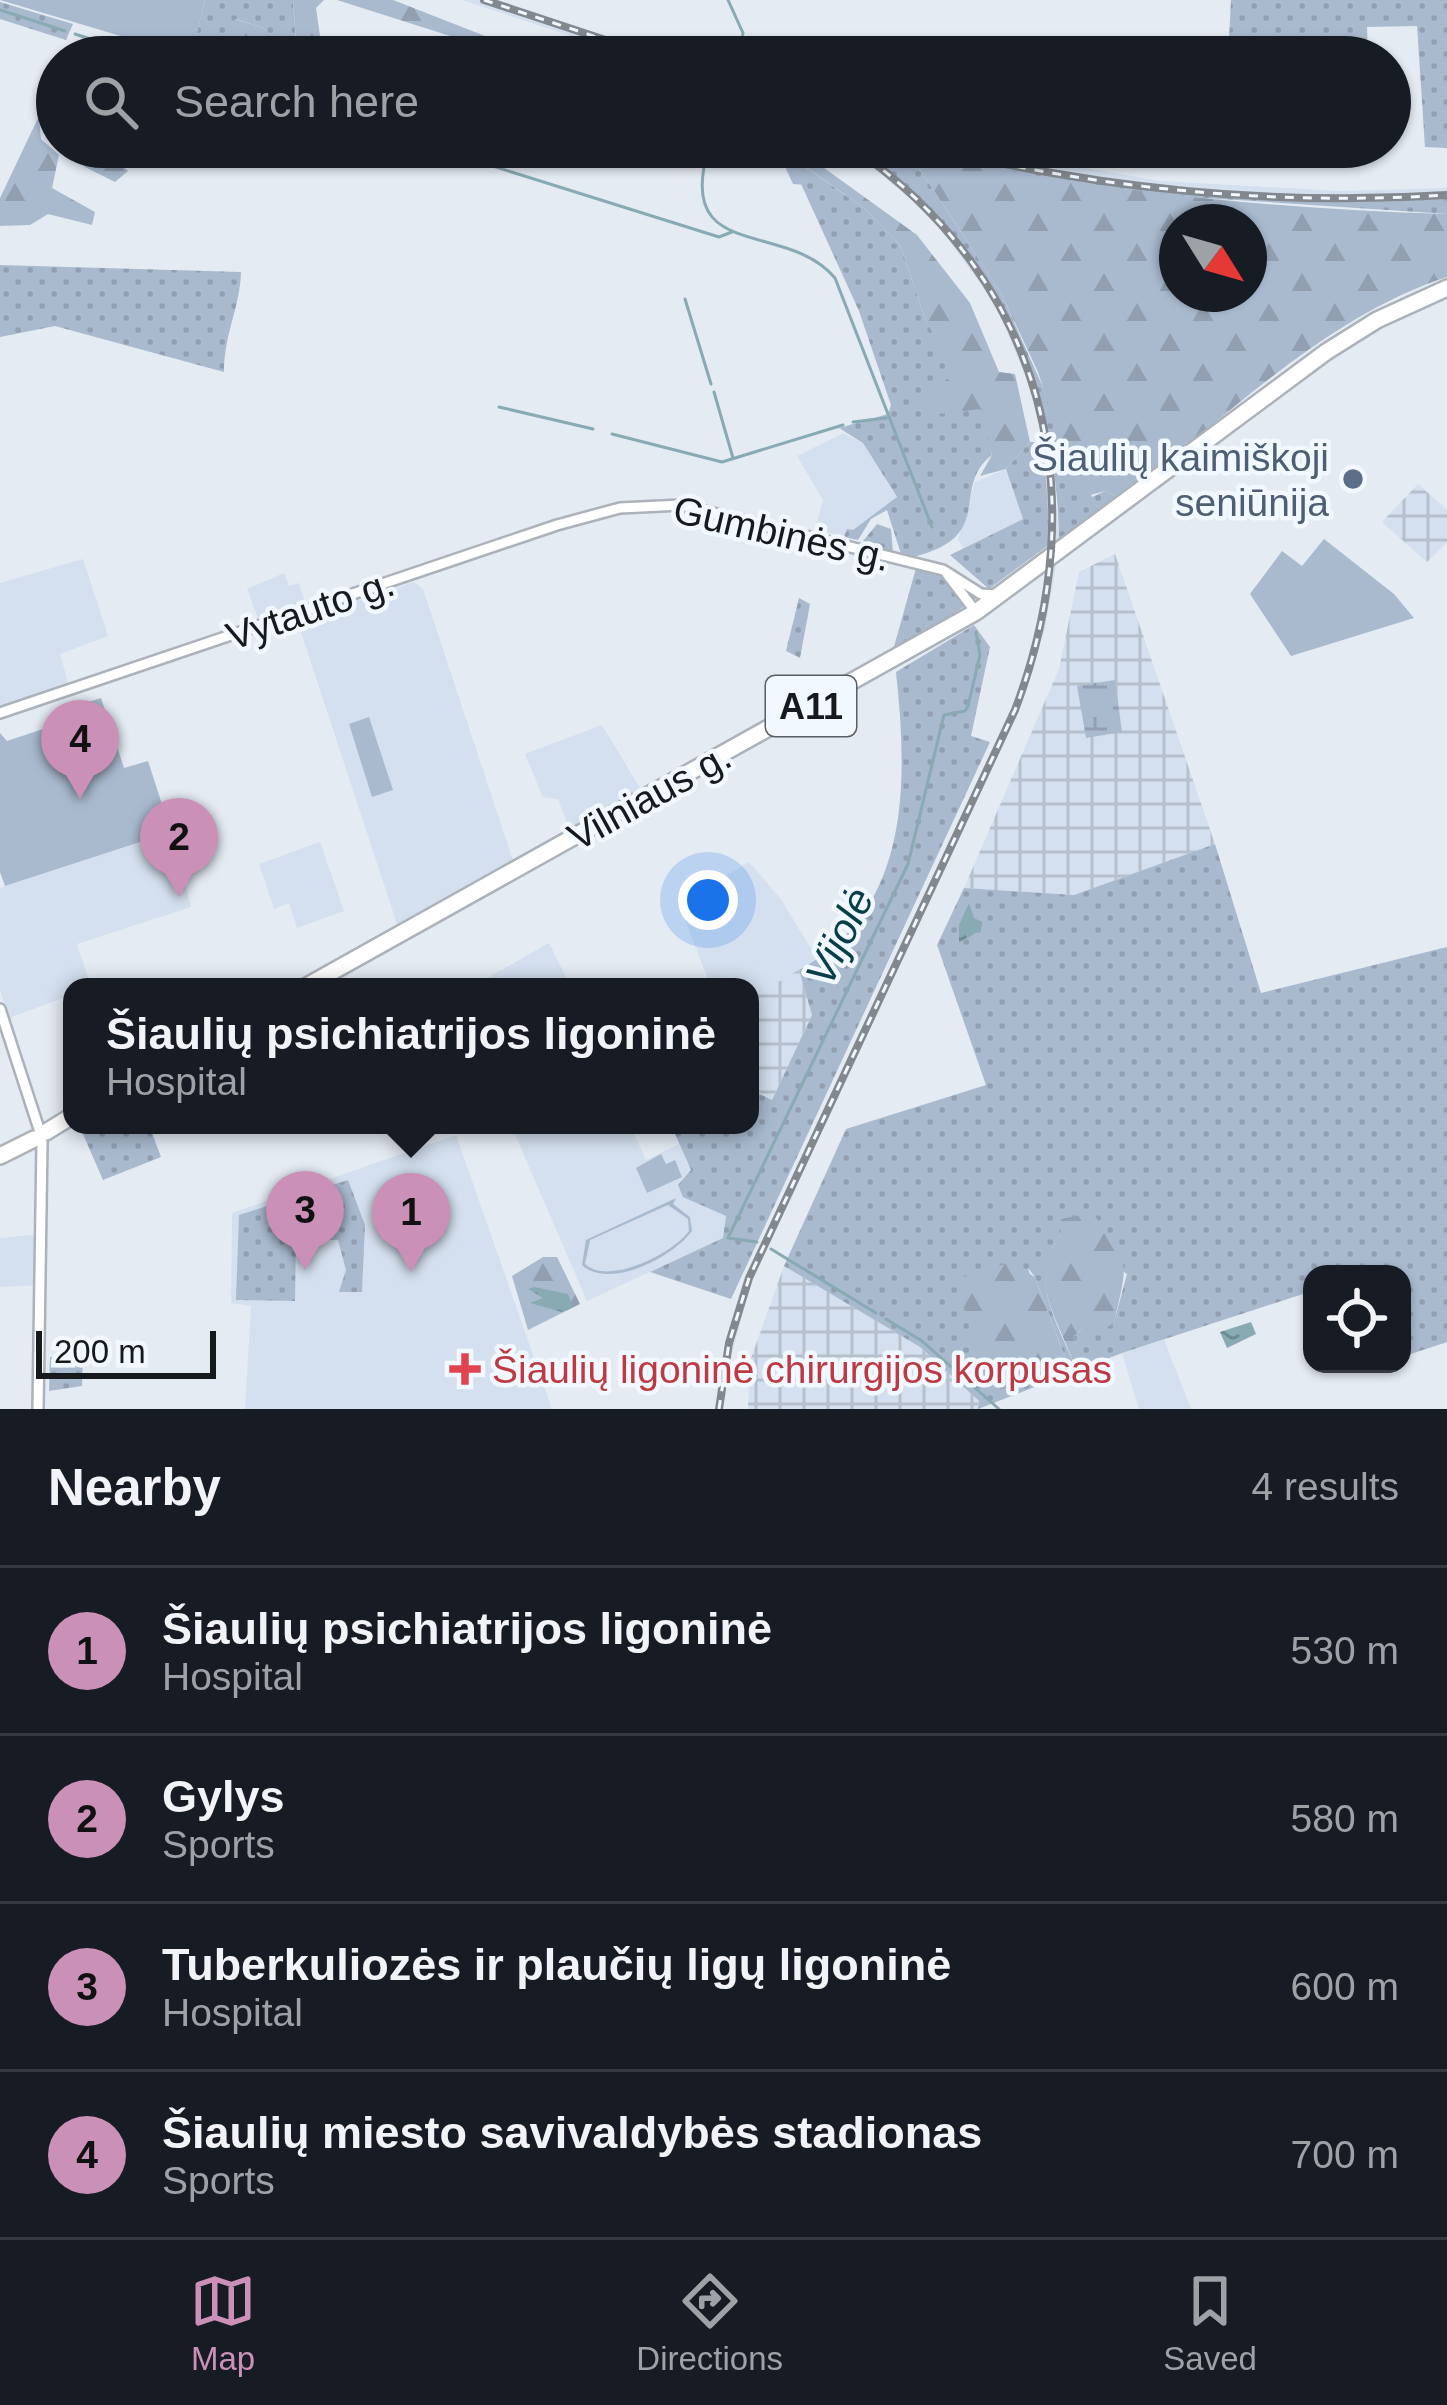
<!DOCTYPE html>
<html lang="en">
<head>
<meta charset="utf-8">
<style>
	:root { --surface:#171b24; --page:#20242c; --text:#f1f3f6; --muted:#9ea1a6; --line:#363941; --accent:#ca90b7 }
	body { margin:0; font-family:Helvetica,sans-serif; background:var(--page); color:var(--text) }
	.controls { position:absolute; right:36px; bottom:36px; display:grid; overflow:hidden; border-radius:24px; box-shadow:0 3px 9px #0004 }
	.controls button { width:108px; height:108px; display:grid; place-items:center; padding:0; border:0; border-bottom:3px solid var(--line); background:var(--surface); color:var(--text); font:60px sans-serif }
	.compass { position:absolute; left:1159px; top:204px; width:108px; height:108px; border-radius:50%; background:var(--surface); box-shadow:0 3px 9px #0004; rotate:127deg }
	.scale { position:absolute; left:36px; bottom:30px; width:180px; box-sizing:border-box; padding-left:12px; border:6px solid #171a1d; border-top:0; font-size:33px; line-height:42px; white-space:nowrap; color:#171a1d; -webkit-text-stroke:9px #f2f8ff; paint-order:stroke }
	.you { position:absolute; left:708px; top:900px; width:42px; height:42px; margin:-30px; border:9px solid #fff; border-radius:50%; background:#1a73e8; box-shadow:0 0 0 18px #1a73e833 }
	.badge { display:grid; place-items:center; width:78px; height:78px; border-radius:50%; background:var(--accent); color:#111; font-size:39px; font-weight:700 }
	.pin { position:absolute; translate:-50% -99px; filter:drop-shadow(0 3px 6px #0008) }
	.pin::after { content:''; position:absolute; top:63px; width:42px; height:36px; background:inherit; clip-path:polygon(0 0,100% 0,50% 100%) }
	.popup { position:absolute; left:63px; top:978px; width:696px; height:156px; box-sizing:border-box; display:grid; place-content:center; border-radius:24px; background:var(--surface); filter:drop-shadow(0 3px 9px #0005); font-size:39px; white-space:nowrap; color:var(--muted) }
	.popup b { font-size:45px; color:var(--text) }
	.popup::after { content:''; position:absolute; left:50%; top:100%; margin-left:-24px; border:24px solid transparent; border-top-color:var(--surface) }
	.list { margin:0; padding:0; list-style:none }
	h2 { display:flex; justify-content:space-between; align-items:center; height:156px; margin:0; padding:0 48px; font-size:51px }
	h2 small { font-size:39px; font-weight:400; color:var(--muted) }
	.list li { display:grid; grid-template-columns:78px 1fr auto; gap:36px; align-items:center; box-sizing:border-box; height:168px; padding:0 48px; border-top:3px solid var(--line) }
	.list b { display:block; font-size:45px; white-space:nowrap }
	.list p { margin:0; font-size:39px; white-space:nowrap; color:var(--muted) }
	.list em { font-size:39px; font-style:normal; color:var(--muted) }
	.icon { flex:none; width:66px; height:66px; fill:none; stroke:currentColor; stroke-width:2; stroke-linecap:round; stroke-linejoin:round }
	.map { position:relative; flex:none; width:1447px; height:1409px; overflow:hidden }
	.search { position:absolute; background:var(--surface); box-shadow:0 3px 9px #0004; left:36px; right:36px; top:36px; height:132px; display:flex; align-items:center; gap:30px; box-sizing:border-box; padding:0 42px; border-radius:66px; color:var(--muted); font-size:45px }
	.sheet { height:828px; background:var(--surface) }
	nav { display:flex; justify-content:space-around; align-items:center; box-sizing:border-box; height:168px; border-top:3px solid var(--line); background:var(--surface); font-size:33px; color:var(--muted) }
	nav a { display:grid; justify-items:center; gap:6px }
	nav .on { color:var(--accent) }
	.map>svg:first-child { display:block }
	.built { fill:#d4e0ef }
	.industrial { fill:url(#industrial-grid) }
	.grass { fill:url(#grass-dots); fill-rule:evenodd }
	.forest { fill:url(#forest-firs); fill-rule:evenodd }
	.wetland { fill:url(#wetland-marsh) }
	.garden { fill:#a9bacf; fill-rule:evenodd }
	.water { fill:url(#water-ripples) }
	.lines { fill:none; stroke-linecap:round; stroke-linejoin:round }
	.stream { stroke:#87aab3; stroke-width:3 }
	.secondary-casing { stroke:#acb2ba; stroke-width:14 }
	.highway-casing { stroke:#acb2ba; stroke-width:20 }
	.secondary { stroke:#fff; stroke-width:9 }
	.highway { stroke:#fff; stroke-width:15 }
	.rail-casing { stroke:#83888e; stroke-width:8 }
	.rail { stroke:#f2f8ff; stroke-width:3; stroke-dasharray:9; stroke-linecap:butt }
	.service-dot { fill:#5c6f8a; stroke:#f2f8ff; stroke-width:4.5 }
	.health-dot { fill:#e0444e; stroke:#f2f8ff; stroke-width:4.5 }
	.labels { text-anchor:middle; stroke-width:9; stroke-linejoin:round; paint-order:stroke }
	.shield { fill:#f2f8ff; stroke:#595d61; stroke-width:3 }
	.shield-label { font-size:36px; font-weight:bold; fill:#171a1d }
	.service-label { font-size:39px; fill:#4e5e75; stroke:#f2f8ff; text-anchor:end }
	.street-label { font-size:39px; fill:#171a1d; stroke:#f2f8ff }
	.health-label { font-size:39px; fill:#be3a42; stroke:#f2f8ff; text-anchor:start }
	.water-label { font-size:42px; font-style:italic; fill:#063f49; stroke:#f2f8ff }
</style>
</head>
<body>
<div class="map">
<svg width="1447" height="1409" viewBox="0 0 1447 1409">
	<defs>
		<pattern id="industrial-grid" width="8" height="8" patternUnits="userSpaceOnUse" patternTransform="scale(3)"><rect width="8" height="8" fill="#d4e0ef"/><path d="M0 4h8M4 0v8" fill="none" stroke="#b5c0cc"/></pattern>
		<pattern id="grass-dots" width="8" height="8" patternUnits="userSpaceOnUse" patternTransform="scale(3)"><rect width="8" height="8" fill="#a9bacf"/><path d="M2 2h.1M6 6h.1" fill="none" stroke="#919fb1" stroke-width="1.8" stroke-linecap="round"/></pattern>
		<pattern id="forest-firs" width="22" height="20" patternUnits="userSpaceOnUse" patternTransform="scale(3)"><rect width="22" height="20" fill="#a9bacf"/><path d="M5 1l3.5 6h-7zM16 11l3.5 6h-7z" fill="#919fb1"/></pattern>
		<pattern id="wetland-marsh" width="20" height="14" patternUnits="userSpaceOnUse" patternTransform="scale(3)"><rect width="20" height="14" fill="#a9bacf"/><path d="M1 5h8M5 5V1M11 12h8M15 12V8" fill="none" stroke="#919fb1"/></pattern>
		<pattern id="water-ripples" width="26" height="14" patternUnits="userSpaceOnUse" patternTransform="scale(3)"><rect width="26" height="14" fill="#87aab3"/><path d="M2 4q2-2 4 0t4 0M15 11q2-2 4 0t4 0" fill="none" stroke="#6d8a91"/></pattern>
	</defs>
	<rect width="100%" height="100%" fill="#e4ebf3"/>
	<g class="built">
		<path d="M 462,0 L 498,0 L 667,57 L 614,57 L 585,49 L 587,43 L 568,35 Z"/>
		<path d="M 848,147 L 869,156 L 933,212 L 1000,302 L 1030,369 L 1049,437 L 1059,532 L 1059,544 L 1051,550 L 1050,476 L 1037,405 L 996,305 L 931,216 Z"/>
		<path d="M 919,147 L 965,147 L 1161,181 L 1340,191 L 1447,188 L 1447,197 L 1341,200 L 1160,190 L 1012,169 Z"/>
		<path d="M 843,433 L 863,443 L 897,498 L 853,530 L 847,529 L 844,537 L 815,529 L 823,500 L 797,456 Z"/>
		<path d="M 1006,469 L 1023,519 L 963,548 L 958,539 L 975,482 Z"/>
		<path d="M 83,559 L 108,636 L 60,654 L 69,686 L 0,708 L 0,583 Z"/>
		<path d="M 1056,566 L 1045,629 L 1017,711 L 752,1279 L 717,1409 L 732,1320 L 747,1278 L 1012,709 L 1040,629 L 1048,571 Z"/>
		<path d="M 284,573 L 289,586 L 299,583 L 306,606 L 259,621 L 247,589 Z"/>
		<path d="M 414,582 L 423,589 L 513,860 L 397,924 L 297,620 Z"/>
		<path d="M 602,725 L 640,788 L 570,830 L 558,799 L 543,797 L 525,754 Z"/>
		<path d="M 171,832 L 191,907 L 77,944 L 91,987 L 72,987 L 72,1023 L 63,998 L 9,1018 L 0,989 L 0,888 Z"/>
		<path d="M 320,842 L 344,911 L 297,928 L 289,903 L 274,909 L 259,864 Z"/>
		<path d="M 749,862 L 780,898 L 818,960 L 750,998 L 750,987 L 711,987 L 679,904 Z"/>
		<path d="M 549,943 L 571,987 L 471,987 Z"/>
		<path d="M 511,1125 L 630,1125 L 646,1160 L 679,1144 L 691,1170 L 688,1178 L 727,1216 L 723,1238 L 587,1301 Z"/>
		<path d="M 456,1135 L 552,1409 L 245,1409 L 251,1306 L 231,1303 L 232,1213 Z"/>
		<path d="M 41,1234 L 41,1285 L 0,1287 L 0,1238 Z"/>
		<path d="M 1164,1340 L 1191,1409 L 1139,1409 L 1122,1353 Z"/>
	</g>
	<g class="industrial">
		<path d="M 1418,484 L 1447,510 L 1447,542 L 1427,562 L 1382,522 Z"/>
		<path d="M 1115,554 L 1215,844 L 1074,895 L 964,888 L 1059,669 L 1079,572 Z"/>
		<path d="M 799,970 L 812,1015 L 772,1100 L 750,1087 L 750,998 Z"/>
		<path d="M 784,1266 L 920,1347 L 979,1401 L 978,1409 L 748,1409 L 750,1361 Z"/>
	</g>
	<g class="grass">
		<path d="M 205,0 L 293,0 L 297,57 L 263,28 L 236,19 L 225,57 L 192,52 Z"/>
		<path d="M 1231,0 L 1447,0 L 1447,148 L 1425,147 L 1417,26 L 1367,27 L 1368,57 L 1228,57 Z"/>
		<path d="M 0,2 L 73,24 L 66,40 L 0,19 Z"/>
		<path d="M 856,147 C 936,147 1011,171 1090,182 C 1207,199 1329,204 1447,197 L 1447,214 L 1161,195 L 917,165 L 1001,293 L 1092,497 L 1105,491 L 1121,498 L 1059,544 C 1059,386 989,237 856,147 Z"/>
		<path d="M 801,164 L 864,208 L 900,245 L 926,321 L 982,409 L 992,455 C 954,484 988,526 937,549 C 924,554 915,559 901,554 L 887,510 L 871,519 L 858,540 L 844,537 L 847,529 L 853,530 L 897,497 L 863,443 L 839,428 L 888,414 L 891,405 L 859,311 L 802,186 Z"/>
		<path d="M 0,265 L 241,272 C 240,308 224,333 224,372 L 55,326 L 0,337 Z"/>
		<path d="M 1030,442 L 1044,442 L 1050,544 L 989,589 L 950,555 L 1023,519 L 1006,469 Z"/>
		<path d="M 877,524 L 891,529 L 893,553 L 863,541 Z"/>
		<path d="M 916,568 L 945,576 L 965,606 L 892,654 Z"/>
		<path d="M 799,598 L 810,604 L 800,658 L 786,651 Z"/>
		<path d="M 974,625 L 990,647 L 971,736 L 990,742 L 731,1299 L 650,1272 L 723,1238 L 726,1216 L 683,1197 L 678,1185 L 691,1170 L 671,1125 L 750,1125 L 750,1089 L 772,1100 L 812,1015 L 799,970 C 911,910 908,783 896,672 Z"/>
		<path d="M 1215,844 L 1261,993 L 1447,947 L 1447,1342 L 1402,1357 L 1402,1274 L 1312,1274 L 1312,1291 L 1122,1353 L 978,1409 L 979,1401 L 920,1347 L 784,1266 L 846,1129 L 986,1085 L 937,945 L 964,888 L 1074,895 ZM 1062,1234 L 1127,1274 L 1114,1322 L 1084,1328 L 1074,1336 L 1078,1358 L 1073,1361 C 1054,1318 1028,1274 1062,1234 ZM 1028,1268 L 1035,1277 L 1067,1363 L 1056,1358 Z"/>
		<path d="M 79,1125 L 149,1125 L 161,1157 L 103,1180 Z"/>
		<path d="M 348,1180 L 365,1225 L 362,1292 L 339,1292 L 346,1270 L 338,1240 L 296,1239 L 295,1301 L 236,1300 L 239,1215 Z"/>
		<path d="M 50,1357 L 83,1358 L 82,1386 L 49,1391 Z"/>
	</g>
	<g class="forest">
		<path d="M 293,0 L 324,0 L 316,8 L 323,57 L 225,57 L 235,19 L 263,28 L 297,56 Z"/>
		<path d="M 337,0 L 393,0 L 539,57 L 516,57 Z"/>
		<path d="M 39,116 L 41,139 L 59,155 L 52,188 L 95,212 L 92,225 L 48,214 L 30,225 L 0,226 L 0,198 Z"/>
		<path d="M 92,147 L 104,147 L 128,171 L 115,182 L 85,167 L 76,155 Z"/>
		<path d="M 802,152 L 917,235 L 970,303 L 999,372 L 1015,374 L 1030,442 L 1006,469 L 980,476 L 992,455 L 981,409 L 930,415 L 924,395 L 956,373 L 926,321 L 900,245 L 864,208 L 803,165 L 806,185 L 793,184 L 782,160 Z"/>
		<path d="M 925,155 C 1098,191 1271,209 1447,214 L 1447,277 C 1324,317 1223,421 1121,498 L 1105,491 L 1083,497 L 1076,490 L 1038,372 L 1001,293 L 917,165 L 917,156 ZM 1177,222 L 1249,222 L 1249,294 L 1177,294 Z"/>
		<path d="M 1092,1213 C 1133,1263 1127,1263 1114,1323 L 1097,1333 L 1084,1328 L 1074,1336 L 1079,1359 L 1073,1361 C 1056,1316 1026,1276 1062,1234 L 1056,1220 Z"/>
		<path d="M 543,1257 L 557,1257 L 580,1304 L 528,1330 L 512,1276 Z"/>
		<path d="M 1011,1262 L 1035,1277 L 1067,1363 C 1046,1357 1013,1369 980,1364 L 962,1302 L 963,1277 Z"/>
	</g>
	<path class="wetland" d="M 1115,680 L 1122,732 L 1086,738 L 1077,686 Z"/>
	<g class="garden">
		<path d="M 0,0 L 205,0 L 191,57 Z"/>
		<path d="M 1324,539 L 1394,594 L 1414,618 L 1291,656 L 1250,594 L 1282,551 L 1302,566 Z"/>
		<path d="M 101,698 L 124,768 L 148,761 L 171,832 L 5,886 L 0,872 L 0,733 L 7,741 L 55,725 L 54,713 Z"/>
		<path d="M 369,717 L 393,790 L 372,797 L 349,724 Z"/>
		<path d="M 661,1154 L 666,1164 L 675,1160 L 682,1177 L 647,1193 L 636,1168 Z"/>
		<path d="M 676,1198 L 673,1204 L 690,1217 L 692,1231 C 672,1258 609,1290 582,1265 L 586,1240 ZM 668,1205 L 688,1219 L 689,1231 C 672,1254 608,1286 585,1264 L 590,1240 Z"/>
	</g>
	<g class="water">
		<path d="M 969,903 L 974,918 L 982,922 L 981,930 L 959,943 L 959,925 Z"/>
		<path d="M 534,1287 L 568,1294 L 573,1307 L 562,1312 L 530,1303 L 543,1298 L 528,1289 Z"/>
		<path d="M 1251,1322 L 1256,1334 L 1227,1348 L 1220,1332 Z"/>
	</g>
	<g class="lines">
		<g class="stream">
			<path d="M 728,0 L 743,33 L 739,57"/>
			<path d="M 0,10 L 65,31"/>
			<path d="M 75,34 L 146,57"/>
			<path d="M 432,147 L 719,237 L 732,232"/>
			<path d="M 709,147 C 673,264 786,219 835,278 L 932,527"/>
			<path d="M 685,299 L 711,384"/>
			<path d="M 714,392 L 733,458"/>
			<path d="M 499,407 L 593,429"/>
			<path d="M 853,422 L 886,418"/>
			<path d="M 612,434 L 722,462 L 843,425"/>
			<path d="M 757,1242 L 728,1238 L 908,864 L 944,715 L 965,711 L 968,706 L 980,655 L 976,632"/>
			<path d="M 771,1249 L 876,1313"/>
			<path d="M 886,1319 L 922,1341 L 999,1409"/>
		</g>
		<g class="secondary-casing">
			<g id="secondary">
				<path d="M 947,574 L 976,612"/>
				<path d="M 0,713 L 557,525 L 620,508 L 681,505 L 943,570 L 981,594 L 997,595"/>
				<path d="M 0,1009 L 39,1129"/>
				<path d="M 38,1409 L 42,1142"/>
			</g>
		</g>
		<g class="highway-casing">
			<g id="highway">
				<path d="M 305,987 L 976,612 L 1326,352 L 1377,320 L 1447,288"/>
				<path d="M 46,1132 L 72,1116"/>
				<path d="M 0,1156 L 34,1139"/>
			</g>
		</g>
		<use href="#secondary" class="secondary"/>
		<use href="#highway" class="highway"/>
		<g class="rail-casing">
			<g id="rail">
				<path d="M 484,0 L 657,57"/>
				<path d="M 929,147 C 1097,189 1274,206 1447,195"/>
				<path d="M 719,1409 L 729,1343 L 749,1278 L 1015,710 C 1096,496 1046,280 852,147"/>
			</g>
		</g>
		<use href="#rail" class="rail"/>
	</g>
	<circle class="service-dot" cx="1353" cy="479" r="12"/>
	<path class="health-dot" d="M459 1351h12v12h12v12h-12v12h-12v-12h-12v-12h12z"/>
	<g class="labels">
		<rect class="shield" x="766" y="676" width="90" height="60" rx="9"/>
		<g class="shield-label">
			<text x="811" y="719">A11</text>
		</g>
		<g class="service-label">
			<text x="1329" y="471">Šiaulių kaimiškoji<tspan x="1329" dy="45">seniūnija</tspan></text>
		</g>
		<g class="street-label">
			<text transform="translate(782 533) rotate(13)" y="14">Gumbinės g.</text>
			<text transform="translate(310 609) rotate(-19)" y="14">Vytauto g.</text>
			<text transform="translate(649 796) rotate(-29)" y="14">Vilniaus g.</text>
		</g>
		<g class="health-label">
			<text x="492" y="1383">Šiaulių ligoninė chirurgijos korpusas</text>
		</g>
		<g class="water-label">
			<text transform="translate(839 936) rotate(-64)" y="15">Vijolė</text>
		</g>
	</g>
</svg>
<div class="controls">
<button><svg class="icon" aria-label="locate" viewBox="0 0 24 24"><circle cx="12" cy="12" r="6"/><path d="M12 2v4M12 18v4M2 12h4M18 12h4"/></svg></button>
</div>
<svg class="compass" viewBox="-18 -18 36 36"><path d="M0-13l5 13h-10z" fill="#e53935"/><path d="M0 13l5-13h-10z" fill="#9ea1a6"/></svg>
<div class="scale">200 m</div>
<div class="you"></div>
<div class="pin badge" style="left:411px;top:1272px">1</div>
<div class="popup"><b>Šiaulių psichiatrijos ligoninė</b>Hospital</div>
<div class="pin badge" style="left:179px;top:897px">2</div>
<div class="pin badge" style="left:305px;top:1270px">3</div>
<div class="pin badge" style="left:80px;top:799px">4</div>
<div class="search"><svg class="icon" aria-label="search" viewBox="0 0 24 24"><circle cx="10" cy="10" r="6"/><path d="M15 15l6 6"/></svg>Search here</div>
</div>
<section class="sheet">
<h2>Nearby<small>4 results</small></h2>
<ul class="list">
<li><span class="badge">1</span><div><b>Šiaulių psichiatrijos ligoninė</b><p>Hospital</p></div><em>530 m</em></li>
<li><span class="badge">2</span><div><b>Gylys</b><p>Sports</p></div><em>580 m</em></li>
<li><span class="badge">3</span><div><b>Tuberkuliozės ir plaučių ligų ligoninė</b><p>Hospital</p></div><em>600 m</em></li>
<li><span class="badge">4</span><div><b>Šiaulių miesto savivaldybės stadionas</b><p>Sports</p></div><em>700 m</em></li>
</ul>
</section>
<nav>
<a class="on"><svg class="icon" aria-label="map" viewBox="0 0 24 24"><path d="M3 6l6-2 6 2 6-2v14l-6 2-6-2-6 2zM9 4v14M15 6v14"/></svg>Map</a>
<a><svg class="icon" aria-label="directions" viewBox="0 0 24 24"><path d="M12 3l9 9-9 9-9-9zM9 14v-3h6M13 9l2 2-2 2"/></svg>Directions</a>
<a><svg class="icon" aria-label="saved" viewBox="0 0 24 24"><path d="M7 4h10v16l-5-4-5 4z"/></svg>Saved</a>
</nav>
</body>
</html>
